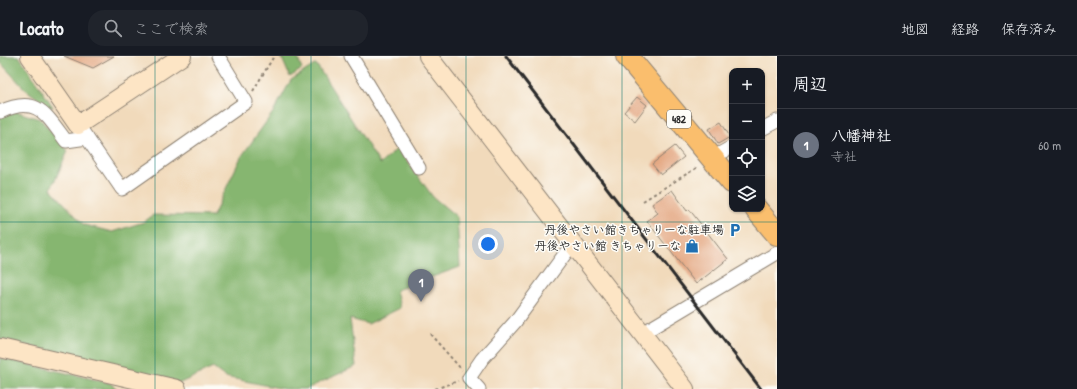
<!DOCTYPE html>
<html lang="ja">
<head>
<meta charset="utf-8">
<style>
	:root { --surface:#171b24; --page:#20242c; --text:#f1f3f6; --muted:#9ea1a6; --line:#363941; --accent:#1f6fb2 }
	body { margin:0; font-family:"Patrick Hand","Klee One",sans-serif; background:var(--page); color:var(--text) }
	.controls { position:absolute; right:12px; top:12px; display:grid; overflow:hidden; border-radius:8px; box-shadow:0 1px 3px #0004 }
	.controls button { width:36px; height:36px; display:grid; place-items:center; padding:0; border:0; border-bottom:1px solid var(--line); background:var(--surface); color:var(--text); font:20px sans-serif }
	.you { position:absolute; left:488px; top:188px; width:14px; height:14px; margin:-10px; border:3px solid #fff; border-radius:50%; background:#1a73e8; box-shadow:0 0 0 6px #1a73e833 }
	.badge { display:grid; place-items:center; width:26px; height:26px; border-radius:50%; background:var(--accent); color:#fff; font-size:13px; font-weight:700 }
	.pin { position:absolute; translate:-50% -33px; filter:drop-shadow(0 1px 2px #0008) }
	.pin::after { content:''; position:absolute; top:21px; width:14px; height:12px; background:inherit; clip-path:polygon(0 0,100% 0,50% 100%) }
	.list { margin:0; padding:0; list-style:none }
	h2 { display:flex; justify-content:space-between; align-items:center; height:52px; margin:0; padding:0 16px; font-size:17px }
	h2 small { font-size:13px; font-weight:400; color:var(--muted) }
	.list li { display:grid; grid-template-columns:26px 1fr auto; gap:12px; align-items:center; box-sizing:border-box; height:72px; padding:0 16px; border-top:1px solid var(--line) }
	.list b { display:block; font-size:15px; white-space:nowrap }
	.list p { margin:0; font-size:13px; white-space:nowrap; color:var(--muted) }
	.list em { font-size:13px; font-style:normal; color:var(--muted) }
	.icon { flex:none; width:22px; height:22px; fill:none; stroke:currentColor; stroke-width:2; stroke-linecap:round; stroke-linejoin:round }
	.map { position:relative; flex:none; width:777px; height:333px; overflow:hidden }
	header { display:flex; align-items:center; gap:24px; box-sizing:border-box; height:56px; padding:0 20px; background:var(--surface); border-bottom:1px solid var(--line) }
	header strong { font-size:19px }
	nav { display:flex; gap:22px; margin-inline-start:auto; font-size:14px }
	.search { width:280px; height:36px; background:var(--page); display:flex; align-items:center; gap:10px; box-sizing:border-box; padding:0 14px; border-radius:16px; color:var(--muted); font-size:15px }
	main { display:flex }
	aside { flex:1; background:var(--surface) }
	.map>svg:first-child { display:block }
	.forest { fill:#86b66f; stroke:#58704d }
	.building { fill:#e3a47e }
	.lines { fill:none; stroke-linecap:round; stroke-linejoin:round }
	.street-casing { stroke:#8e8273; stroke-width:15 }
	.secondary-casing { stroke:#8e8273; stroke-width:20 }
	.highway-casing { stroke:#8e8273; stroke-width:24 }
	.path { stroke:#8e8273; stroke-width:2; stroke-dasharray:3 3; stroke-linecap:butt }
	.street { stroke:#fff; stroke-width:13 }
	.secondary { stroke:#fde5c5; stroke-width:18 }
	.highway { stroke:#fabe6d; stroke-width:22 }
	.rail { stroke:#2b2b2b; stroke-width:3 }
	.grid { fill:none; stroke:#0f766e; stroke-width:1; stroke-opacity:0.55 }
	.labels { text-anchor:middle; stroke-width:3; stroke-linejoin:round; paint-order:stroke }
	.shield { fill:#fdfcf7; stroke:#6a6a68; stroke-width:1 }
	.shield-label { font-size:11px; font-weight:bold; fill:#2b2b2b }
	.poi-label { font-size:12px; font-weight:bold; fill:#2b2b2b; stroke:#fdfcf7; text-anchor:end }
</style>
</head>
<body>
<header>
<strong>Locato</strong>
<div class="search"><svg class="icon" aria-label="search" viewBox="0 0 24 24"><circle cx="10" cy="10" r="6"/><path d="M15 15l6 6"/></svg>ここで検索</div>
<nav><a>地図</a><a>経路</a><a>保存済み</a></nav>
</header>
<main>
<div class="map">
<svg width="777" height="333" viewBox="0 0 777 333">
	<rect width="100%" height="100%" fill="#fdfcf7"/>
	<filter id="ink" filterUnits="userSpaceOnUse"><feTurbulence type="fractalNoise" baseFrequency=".025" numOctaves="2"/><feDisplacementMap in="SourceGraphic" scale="8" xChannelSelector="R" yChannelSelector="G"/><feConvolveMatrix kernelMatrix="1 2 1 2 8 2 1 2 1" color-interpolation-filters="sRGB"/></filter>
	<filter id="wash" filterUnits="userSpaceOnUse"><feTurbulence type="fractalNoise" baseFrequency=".012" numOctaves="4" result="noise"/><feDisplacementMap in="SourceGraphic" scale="16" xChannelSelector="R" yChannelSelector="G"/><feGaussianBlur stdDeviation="0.9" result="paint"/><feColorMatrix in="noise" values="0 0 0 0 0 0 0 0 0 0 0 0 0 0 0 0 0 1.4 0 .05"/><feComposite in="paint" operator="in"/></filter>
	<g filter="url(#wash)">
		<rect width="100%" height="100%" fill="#f1dabb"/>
		<g class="forest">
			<path d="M 0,0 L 19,0 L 53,51 L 50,52 L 24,32 L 0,6 Z"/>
			<path d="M 281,0 L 297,0 L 302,13 L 290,21 Z"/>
			<path d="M 316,8 L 380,108 L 398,92 L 433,141 L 457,161 L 460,211 L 396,234 L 400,252 L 368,268 L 350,263 L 356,310 L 306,333 L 284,333 L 225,321 L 213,312 L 180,327 L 0,283 L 0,61 L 14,55 L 40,63 L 68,95 L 51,133 L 84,169 L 112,176 L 144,166 L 153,159 L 213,160 L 241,101 L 274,55 L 291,24 Z"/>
			<path d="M 0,302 L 110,327 L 117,333 L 0,333 Z"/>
		</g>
		<g id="blocks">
			<g class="building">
				<path d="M 64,0 L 114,0 L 93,12 Z"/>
				<path d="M 637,41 L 647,49 L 635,65 L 624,56 Z"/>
				<path d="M 721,66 L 730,81 L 718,88 L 709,73 Z"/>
				<path d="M 675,90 L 684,101 L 661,119 L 652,108 Z"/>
				<path d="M 672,134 L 687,155 L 689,153 L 728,203 L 696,228 L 647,165 L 658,157 L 652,148 Z"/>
			</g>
		</g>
	</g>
	<g filter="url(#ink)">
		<use href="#blocks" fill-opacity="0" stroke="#8e8273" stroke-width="1"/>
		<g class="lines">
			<g class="street-casing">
				<g id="street">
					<path d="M 351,0 L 419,112"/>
					<path d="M 0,56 C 37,39 45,57 66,85 L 87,82"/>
					<path d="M 78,69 L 122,133 L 246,46 L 218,0"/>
					<path d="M 762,73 L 777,65"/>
					<path d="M 712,102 L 732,91"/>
					<path d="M 641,278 L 777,197"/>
					<path d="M 479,333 L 469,322 L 482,303 L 515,266 L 573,187"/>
				</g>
			</g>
			<g class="secondary-casing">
				<g id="secondary">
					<path d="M 30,0 L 78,69 L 182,0"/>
					<path d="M 428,0 L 685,333"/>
					<path d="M 0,292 L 177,333"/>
				</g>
			</g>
			<g class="highway-casing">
				<g id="highway">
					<path d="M 627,0 L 732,126"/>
					<path d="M 756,153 L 777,178"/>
				</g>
			</g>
			<g class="path">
				<path d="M 253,35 L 274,0"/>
				<path d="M 643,145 L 698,111"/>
				<path d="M 430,278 L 462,314"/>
				<path d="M 435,333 L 458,325"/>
			</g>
			<use href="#street" class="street"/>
			<use href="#secondary" class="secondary"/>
			<use href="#highway" class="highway"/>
			<path class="rail" d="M 506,0 L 761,333"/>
		</g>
	</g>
	<path class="grid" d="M 155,0 L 155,333M 311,0 L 311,333M 466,0 L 466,333M 622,0 L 622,333M 0,166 L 777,166"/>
	<defs>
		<g id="parking-bare" transform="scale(1.08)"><path d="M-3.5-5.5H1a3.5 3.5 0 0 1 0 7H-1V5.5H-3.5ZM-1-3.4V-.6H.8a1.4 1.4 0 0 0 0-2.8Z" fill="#1f6fb2" stroke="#fdfcf7" stroke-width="2.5" paint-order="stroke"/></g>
		<g id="shop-bare" transform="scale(1.08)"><path d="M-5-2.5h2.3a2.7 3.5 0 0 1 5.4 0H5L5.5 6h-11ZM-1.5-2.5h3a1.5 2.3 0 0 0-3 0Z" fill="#1f6fb2" stroke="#fdfcf7" stroke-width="2.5" paint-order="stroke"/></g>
	</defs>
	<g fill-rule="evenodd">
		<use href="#parking-bare" x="735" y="174"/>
		<use href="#shop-bare" x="692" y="190"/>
	</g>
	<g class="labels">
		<rect class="shield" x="667" y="54" width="24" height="18" rx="3"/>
		<g class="shield-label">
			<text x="679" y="67">482</text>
		</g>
		<g class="poi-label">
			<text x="724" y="178">丹後やさい館きちゃりーな駐車場</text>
			<text x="681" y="194">丹後やさい館 きちゃりーな</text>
		</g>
	</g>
</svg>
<div class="controls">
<button>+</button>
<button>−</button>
<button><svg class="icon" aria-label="locate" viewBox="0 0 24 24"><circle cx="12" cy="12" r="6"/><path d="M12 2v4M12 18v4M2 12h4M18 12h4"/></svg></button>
<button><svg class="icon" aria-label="layers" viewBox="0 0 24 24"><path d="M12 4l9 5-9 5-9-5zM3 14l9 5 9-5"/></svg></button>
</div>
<div class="you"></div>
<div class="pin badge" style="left:421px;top:246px;background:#6b7280">1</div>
</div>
<aside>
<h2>周辺<small></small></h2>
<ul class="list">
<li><span class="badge" style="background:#6b7280">1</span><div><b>八幡神社</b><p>寺社</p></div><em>60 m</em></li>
</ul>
</aside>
</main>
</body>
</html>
